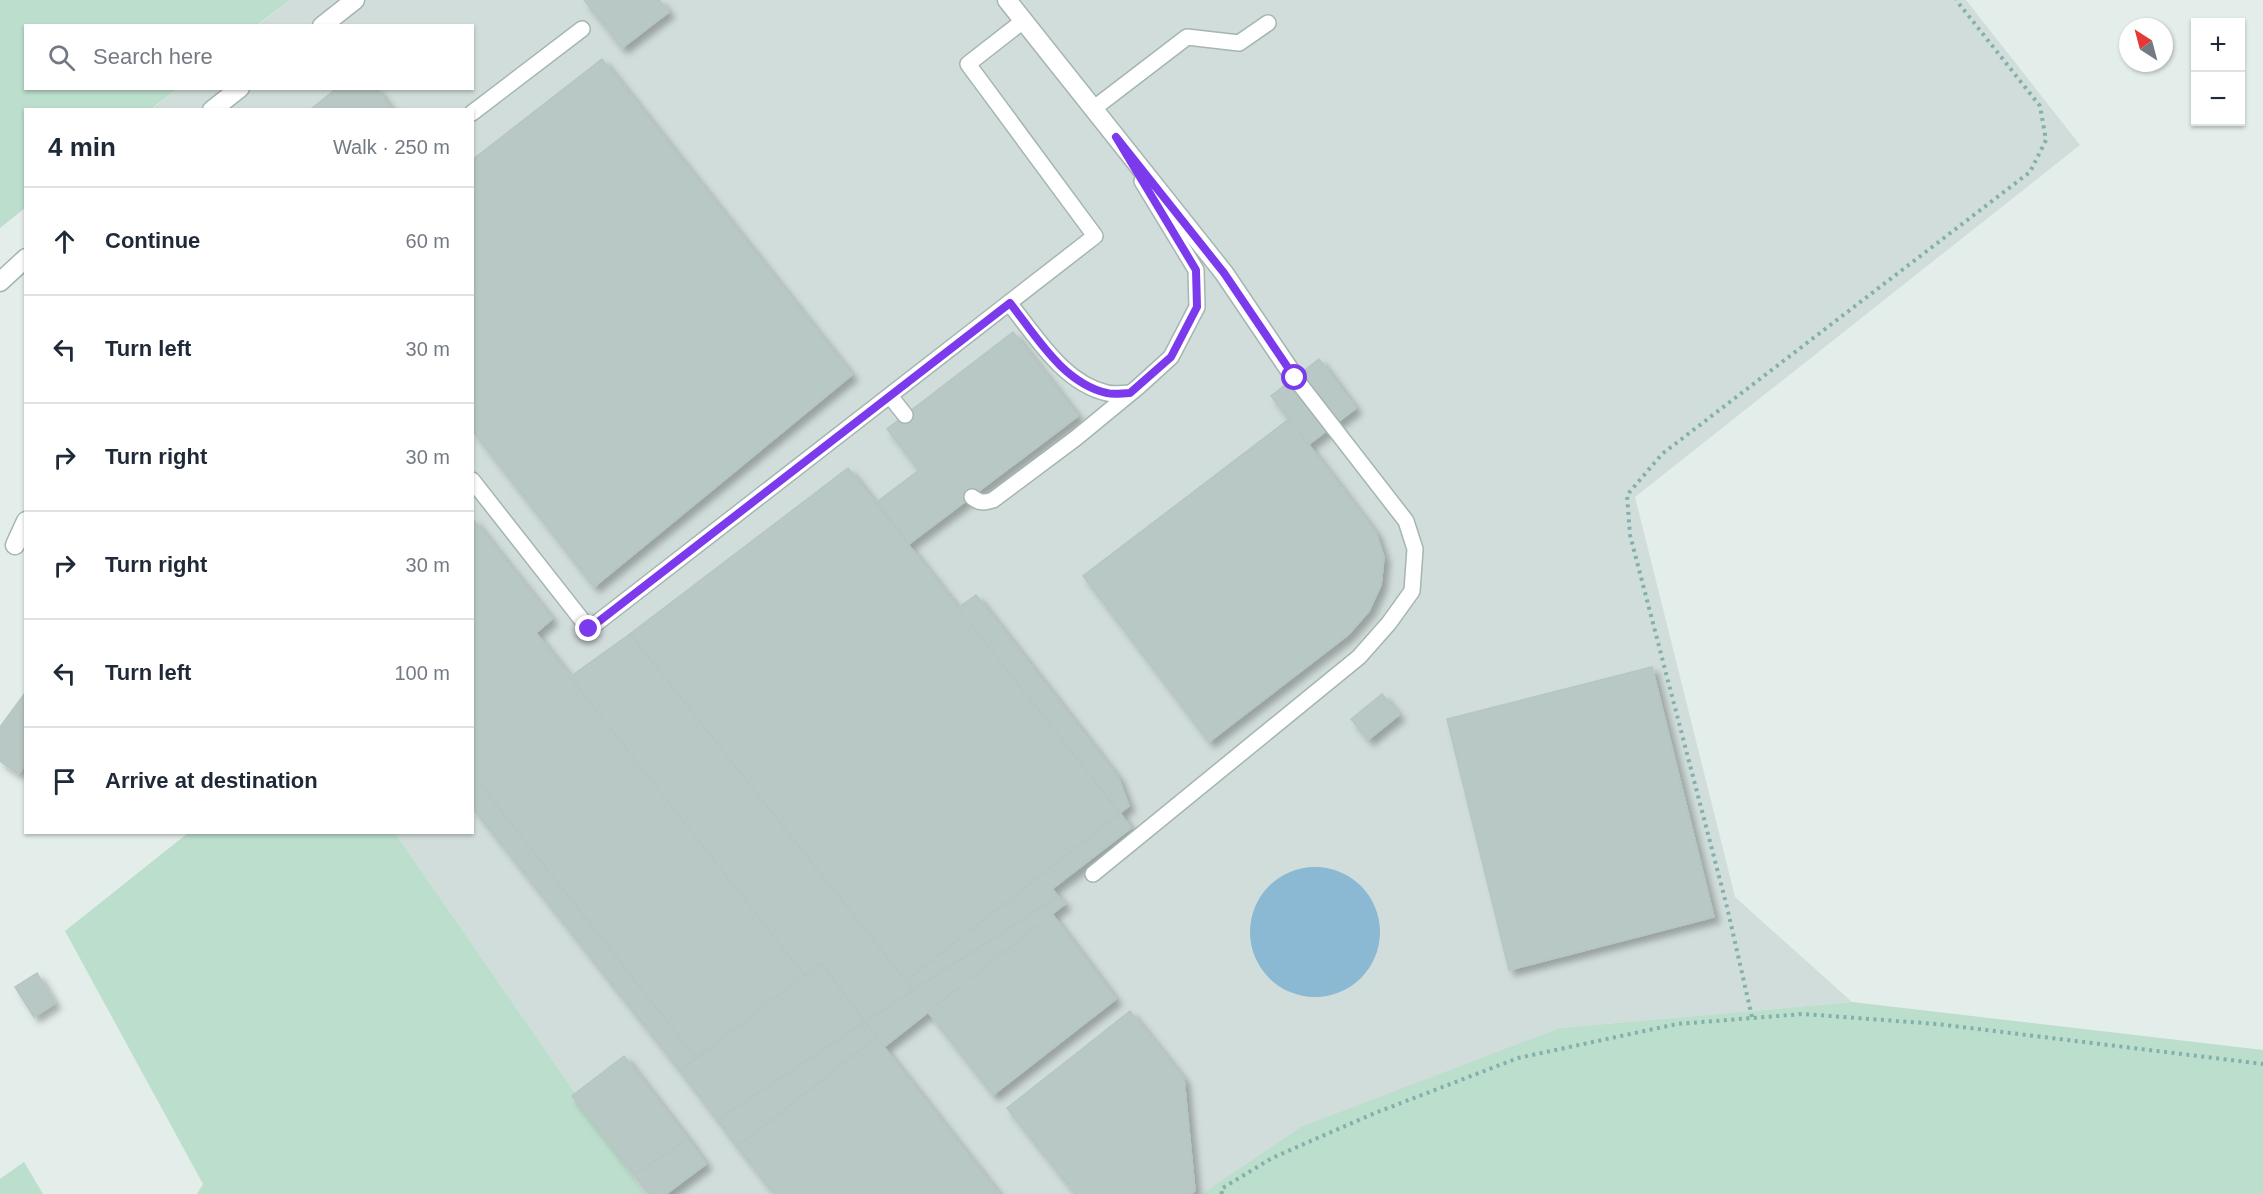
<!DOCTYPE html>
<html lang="en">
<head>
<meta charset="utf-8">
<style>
	:root { --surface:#fff; --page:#f2f2f3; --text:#1f2937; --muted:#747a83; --line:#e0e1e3 }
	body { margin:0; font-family:Helvetica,sans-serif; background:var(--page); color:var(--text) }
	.controls { position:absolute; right:18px; top:18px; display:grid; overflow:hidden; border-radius:0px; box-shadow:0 2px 4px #0004 }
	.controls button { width:54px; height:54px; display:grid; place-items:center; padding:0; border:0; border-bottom:2px solid var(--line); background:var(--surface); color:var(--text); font:30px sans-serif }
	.compass { position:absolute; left:2119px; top:18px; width:54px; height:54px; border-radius:50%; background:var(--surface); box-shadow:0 2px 4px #0004; rotate:324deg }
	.stop { position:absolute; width:18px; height:18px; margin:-14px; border:4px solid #7c3aed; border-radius:50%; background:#fff }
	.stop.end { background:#7c3aed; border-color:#fff; box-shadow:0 2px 6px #0008 }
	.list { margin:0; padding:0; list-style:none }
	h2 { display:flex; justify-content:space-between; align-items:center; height:78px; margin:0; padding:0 24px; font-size:26px }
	h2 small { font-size:20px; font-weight:400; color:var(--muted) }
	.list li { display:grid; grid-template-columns:39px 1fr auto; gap:18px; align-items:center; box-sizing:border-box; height:108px; padding:0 24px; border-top:2px solid var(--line) }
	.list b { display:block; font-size:22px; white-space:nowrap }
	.list em { font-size:20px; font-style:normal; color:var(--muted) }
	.icon { flex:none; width:33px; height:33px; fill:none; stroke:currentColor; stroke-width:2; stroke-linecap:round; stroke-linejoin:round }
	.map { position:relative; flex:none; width:2263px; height:1194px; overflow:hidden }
	.search { position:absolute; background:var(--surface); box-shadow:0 2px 4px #0004; left:24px; top:24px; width:450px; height:66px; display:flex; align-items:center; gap:15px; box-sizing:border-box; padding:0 21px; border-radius:0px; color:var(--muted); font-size:22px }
	.panel { position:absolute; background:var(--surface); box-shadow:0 2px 4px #0004; left:24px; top:108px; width:450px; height:726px; border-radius:0px }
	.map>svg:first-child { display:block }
	.built { fill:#d1ddda }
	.green { fill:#bcdecc }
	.water { fill:#8bb8d2 }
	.building { fill:#b8c8c4; stroke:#b5c6c3; stroke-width:1.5; filter:url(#shadow) }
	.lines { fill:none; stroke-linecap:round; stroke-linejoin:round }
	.service-casing { stroke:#a5b5b2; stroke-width:18 }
	.minor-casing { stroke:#a5b5b2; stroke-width:21 }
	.tertiary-casing { stroke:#a5b5b2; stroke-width:21 }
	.path { stroke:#83b0ac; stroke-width:4; stroke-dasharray:3 4.5; stroke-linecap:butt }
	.service { stroke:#fff; stroke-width:15 }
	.minor { stroke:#fff; stroke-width:18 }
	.tertiary { stroke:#fff; stroke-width:18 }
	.route { stroke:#7c3aed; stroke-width:8 }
</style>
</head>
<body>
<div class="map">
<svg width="2263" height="1194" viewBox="0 0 2263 1194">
	<defs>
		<filter id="shadow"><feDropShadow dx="5.5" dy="5.5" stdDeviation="3" flood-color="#0004"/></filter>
	</defs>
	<rect width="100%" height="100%" fill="#e3edea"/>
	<path class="built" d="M 290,0 L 1966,0 L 2080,145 L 1635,497 L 1735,897 L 1852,1002 L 1560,1028 L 1202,1194 L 645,1194 L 395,833 L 472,832 L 472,110 L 151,110 L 177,89 L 472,88 L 472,26 L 258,25 Z"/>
	<g class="green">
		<path d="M 0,0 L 290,0 L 257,25 L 26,26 L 26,88 L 177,89 L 151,109 L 26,110 L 25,208 L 0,228 Z"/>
		<path d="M 188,833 L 395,833 L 645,1194 L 197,1194 L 203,1184 L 65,931 Z"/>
		<path d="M 1852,1002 L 2263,1050 L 2263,1194 L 1202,1194 L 1301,1127 L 1560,1028 Z"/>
		<path d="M 24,1162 L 43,1194 L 0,1194 L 0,1179 Z"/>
	</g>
	<circle class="water" cx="1315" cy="932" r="65"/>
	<g class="building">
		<path d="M 584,0 L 659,0 L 669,12 L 622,48 Z"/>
		<path d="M 602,59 L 852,375 L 594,587 L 472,430 L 472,160 Z"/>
		<path d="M 337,88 L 376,88 L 392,110 L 310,110 Z"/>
		<path d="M 1013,332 L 1078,416 L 909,544 L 877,502 L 919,470 L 887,429 Z"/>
		<path d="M 1319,359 L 1356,408 L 1308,445 L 1271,396 Z"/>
		<path d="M 1289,419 L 1376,533 L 1384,557 L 1381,585 L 1369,611 L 1348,635 L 1209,742 L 1083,576 Z"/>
		<path d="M 848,468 L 1120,813 L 906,981 L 630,634 Z"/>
		<path d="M 472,518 L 552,619 L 536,633 L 805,976 L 696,1058 L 472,774 Z"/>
		<path d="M 976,595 L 1118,777 L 1129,806 L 1120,813 L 958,608 Z"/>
		<path d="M 630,634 L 906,981 L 913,991 L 865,1022 L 821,963 L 805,976 L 570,677 Z"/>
		<path d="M 1652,667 L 1714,917 L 1509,970 L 1447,719 Z"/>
		<path d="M 25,693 L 26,764 L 18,774 L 0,761 L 0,727 Z"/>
		<path d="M 1382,694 L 1399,715 L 1368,740 L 1351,719 Z"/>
		<path d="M 472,774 L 696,1058 L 680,1071 L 472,807 Z"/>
		<path d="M 1120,813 L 1131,828 L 1052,889 L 1058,896 L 913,991 L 906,981 Z"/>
		<path d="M 1058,896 L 1065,904 L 884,1047 L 865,1022 Z"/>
		<path d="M 1052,914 L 1116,999 L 993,1095 L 928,1012 Z"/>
		<path d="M 821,963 L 865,1022 L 717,1120 L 680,1071 Z"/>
		<path d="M 37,973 L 55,1003 L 34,1017 L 15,987 Z"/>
		<path d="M 1130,1011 L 1184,1079 L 1195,1191 L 1191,1194 L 1075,1194 L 1007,1108 Z"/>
		<path d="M 865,1022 L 877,1037 L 737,1147 L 717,1120 Z"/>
		<path d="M 877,1037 L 884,1047 L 999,1194 L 774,1194 L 737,1147 Z"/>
		<path d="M 624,1056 L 688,1139 L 634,1175 L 572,1096 Z"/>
		<path d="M 688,1139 L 706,1164 L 666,1194 L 649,1194 L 634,1175 Z"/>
	</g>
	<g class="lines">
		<g class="service-casing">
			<g id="service">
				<path d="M 1093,109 L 1187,37 L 1239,43 L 1268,23"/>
				<path d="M 472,113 L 582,29"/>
				<path d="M 1009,303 C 1036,336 1063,383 1107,393 C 1114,395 1123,393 1130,393"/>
				<path d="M 890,396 L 905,415"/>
				<path d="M 472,480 L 589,629 L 1095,236 L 968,64 L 1023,21"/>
				<path d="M 972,497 C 979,503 984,503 993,500 L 1076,438 L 1138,387 L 1171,357 L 1197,307 L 1196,270 L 1142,181"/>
				<path d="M 1093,874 L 1359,657 L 1389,623 L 1412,591 L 1415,549 L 1406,521 L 1295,378"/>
			</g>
		</g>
		<g class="minor-casing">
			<g id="minor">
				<path d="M 1007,0 L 1224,273 L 1295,378"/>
				<path d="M 15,545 L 26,521"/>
			</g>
		</g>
		<g class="tertiary-casing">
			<g id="tertiary">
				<path d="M 322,26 L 355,0"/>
				<path d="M 212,110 L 240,88"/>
				<path d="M 0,282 L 26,258"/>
			</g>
		</g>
		<g class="path">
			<path d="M 1752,1017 L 1727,907 L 1630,535 L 1627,495 L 1662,454 L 2030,172 L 2046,140 L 2040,106 L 1956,0"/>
			<path d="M 1222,1194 L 1221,1189 L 1272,1158 L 1375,1113 L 1518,1058 L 1677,1024 L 1803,1014 L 1937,1024 L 2263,1064"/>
		</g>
		<use href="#service" class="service"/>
		<use href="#minor" class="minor"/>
		<use href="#tertiary" class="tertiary"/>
	</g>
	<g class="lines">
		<path class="route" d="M 589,629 L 1010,303 C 1036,336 1063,383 1107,393 C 1114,395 1123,393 1130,393 L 1171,357 L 1197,307 L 1196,270 L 1116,137 L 1224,273 L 1295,378"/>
	</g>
</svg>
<div class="controls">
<button>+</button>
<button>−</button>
</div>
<svg class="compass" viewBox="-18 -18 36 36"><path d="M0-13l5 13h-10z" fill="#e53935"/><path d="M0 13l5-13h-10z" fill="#747a83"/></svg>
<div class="stop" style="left:1295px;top:378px"></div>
<div class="stop end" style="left:589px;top:629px"></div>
<div class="search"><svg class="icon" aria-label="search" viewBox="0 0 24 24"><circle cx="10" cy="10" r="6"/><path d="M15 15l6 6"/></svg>Search here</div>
<section class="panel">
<h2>4 min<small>Walk · 250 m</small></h2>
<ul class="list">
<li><svg class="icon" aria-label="ahead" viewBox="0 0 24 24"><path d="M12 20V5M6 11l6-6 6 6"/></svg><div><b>Continue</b></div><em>60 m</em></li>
<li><svg class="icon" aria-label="left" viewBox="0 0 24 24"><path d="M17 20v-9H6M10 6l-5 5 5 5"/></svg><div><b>Turn left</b></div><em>30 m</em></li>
<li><svg class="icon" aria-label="right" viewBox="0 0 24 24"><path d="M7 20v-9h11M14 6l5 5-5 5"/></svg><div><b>Turn right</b></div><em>30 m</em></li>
<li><svg class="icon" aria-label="right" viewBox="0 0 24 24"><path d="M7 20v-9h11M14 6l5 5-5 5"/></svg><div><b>Turn right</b></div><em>30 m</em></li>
<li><svg class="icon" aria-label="left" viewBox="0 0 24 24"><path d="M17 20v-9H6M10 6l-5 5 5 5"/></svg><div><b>Turn left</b></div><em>100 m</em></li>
<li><svg class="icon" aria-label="arrive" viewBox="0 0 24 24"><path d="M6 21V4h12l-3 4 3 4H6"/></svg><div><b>Arrive at destination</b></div></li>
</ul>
</section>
</div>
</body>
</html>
